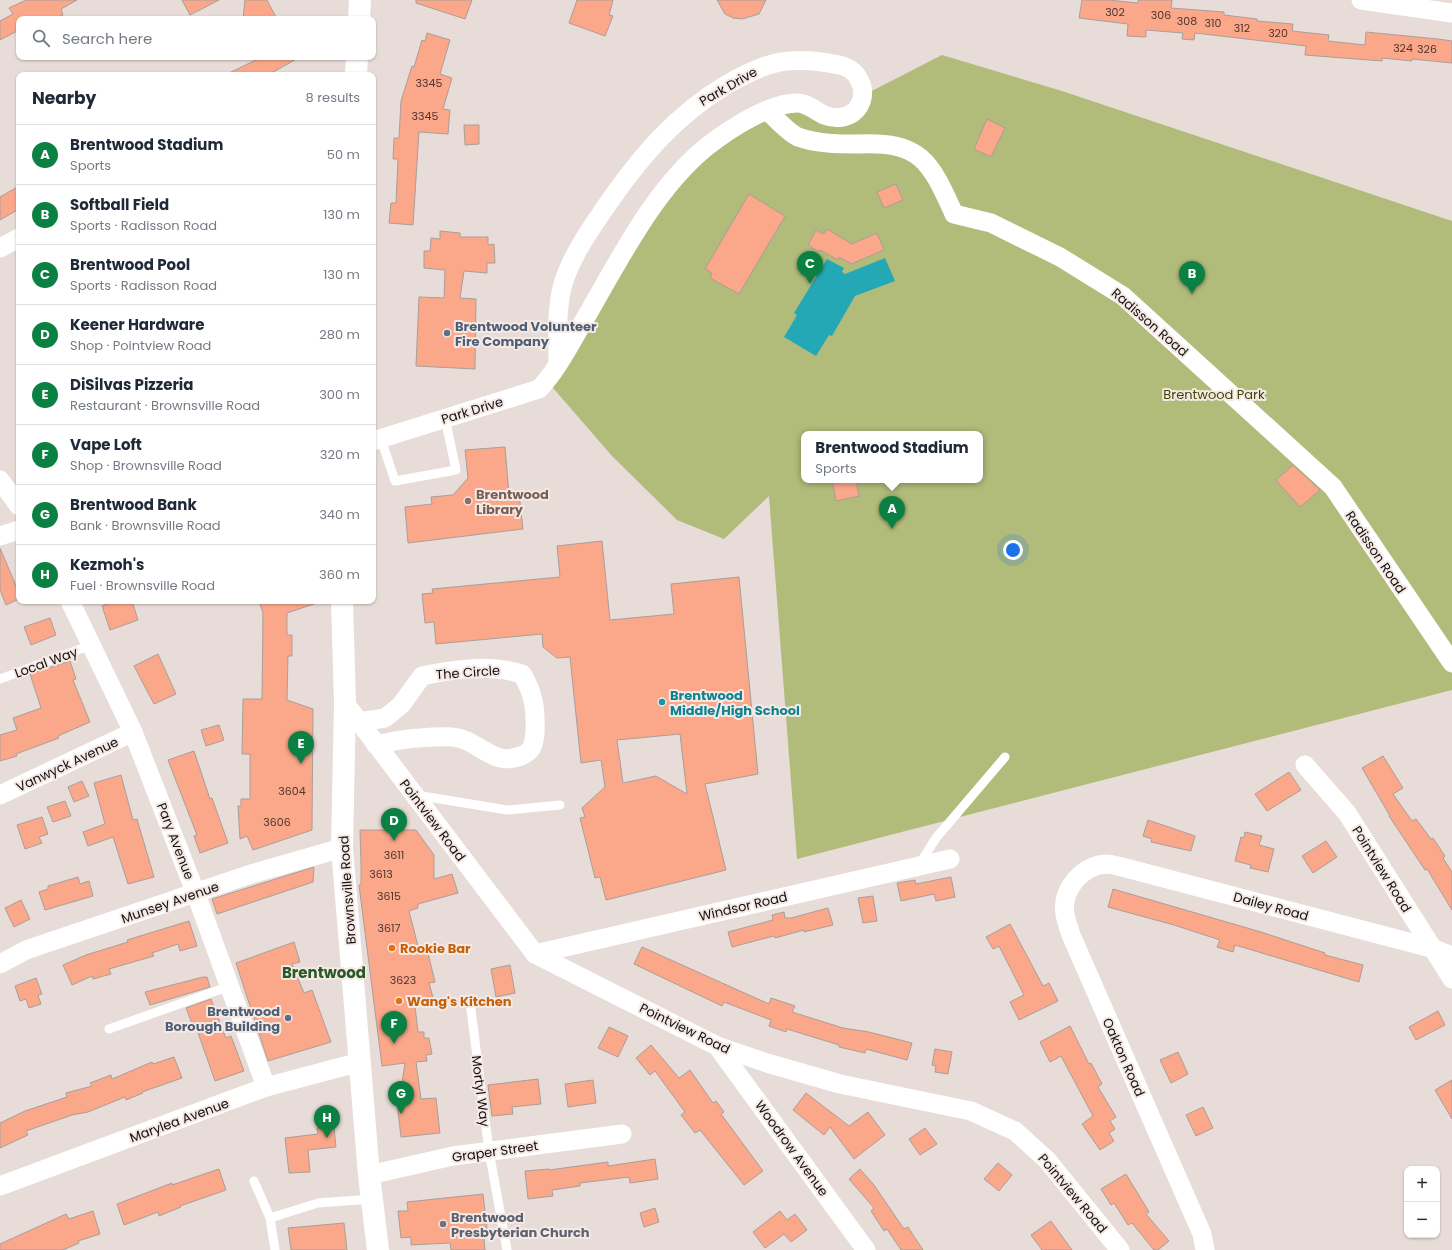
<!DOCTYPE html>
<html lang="en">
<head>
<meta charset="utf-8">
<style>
	:root { --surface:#fff; --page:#f6f6f7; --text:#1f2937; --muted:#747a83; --line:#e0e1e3; --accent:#0b8043 }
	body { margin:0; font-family:Poppins,sans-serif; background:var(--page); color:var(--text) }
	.controls { position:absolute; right:12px; bottom:12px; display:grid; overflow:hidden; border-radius:8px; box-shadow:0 1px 3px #0004 }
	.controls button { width:36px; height:36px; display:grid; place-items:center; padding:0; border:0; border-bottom:1px solid var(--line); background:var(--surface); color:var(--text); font:20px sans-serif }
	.you { position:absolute; left:1013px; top:550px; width:14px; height:14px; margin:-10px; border:3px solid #fff; border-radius:50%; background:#1a73e8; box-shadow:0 0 0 6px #1a73e833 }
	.badge { display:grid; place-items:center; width:26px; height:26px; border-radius:50%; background:var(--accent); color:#fff; font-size:13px; font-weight:700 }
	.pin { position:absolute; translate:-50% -33px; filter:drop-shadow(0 1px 2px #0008) }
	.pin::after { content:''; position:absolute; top:21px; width:14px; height:12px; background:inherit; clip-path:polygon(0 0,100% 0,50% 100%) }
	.popup { position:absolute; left:801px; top:431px; width:182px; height:52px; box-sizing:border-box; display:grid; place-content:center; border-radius:8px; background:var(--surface); filter:drop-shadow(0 1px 3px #0005); font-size:13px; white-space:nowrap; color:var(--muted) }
	.popup b { font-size:15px; color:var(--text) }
	.popup::after { content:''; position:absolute; left:50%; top:100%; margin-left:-8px; border:8px solid transparent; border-top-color:var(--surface) }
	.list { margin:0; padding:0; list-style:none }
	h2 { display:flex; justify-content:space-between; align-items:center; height:52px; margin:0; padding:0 16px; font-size:17px }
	h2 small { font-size:13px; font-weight:400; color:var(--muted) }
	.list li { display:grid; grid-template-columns:26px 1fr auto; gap:12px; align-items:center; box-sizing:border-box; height:60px; padding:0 16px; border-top:1px solid var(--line) }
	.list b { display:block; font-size:15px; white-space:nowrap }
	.list p { margin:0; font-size:13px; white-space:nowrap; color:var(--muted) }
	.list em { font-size:13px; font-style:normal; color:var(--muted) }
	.icon { flex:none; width:22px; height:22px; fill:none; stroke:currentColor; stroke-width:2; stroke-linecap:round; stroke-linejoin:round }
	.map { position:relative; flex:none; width:1452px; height:1250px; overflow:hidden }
	.search { position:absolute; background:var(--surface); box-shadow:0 1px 3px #0004; left:16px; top:16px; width:360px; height:44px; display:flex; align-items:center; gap:10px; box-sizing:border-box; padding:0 14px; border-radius:8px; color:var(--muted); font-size:15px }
	.panel { position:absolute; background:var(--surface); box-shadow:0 1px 3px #0004; left:16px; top:72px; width:360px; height:532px; border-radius:8px }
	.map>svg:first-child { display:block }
	.green { fill:#b1bb7a; fill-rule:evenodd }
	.water { fill:#25a8b5 }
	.building { fill:#faa78a; stroke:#aa9e9a; fill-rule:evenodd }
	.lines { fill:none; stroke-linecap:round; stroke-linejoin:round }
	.service { stroke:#fff; stroke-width:9 }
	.minor { stroke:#fff; stroke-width:19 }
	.secondary { stroke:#fff; stroke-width:22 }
	.service-dot { fill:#5c6f8a; stroke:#f5e9e5; stroke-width:1.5 }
	.education-dot { fill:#8d6e63; stroke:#f5e9e5; stroke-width:1.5 }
	.culture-dot { fill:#0f9aa8; stroke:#f5e9e5; stroke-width:1.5 }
	.food-dot { fill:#e8710a; stroke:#f5e9e5; stroke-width:1.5 }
	.worship-dot { fill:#6b7280; stroke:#f5e9e5; stroke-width:1.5 }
	.labels { text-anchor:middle; stroke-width:4; stroke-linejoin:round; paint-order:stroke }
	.number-label { font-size:11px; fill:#4e362e }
	.street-label { font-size:13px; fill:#14100f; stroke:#f5e9e5 }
	.service-label { font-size:13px; font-weight:bold; fill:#4e5e75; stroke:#f5e9e5; text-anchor:start }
	.park-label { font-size:13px; fill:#3e4504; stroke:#f5e9e5 }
	.education-label { font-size:13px; font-weight:bold; fill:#785e54; stroke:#f5e9e5; text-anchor:start }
	.culture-label { font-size:13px; font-weight:bold; fill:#0d838f; stroke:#f5e9e5; text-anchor:start }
	.food-label { font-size:13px; font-weight:bold; fill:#c56008; stroke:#f5e9e5; text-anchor:start }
	.worship-label { font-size:13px; font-weight:bold; fill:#5b616d; stroke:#f5e9e5; text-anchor:start }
	.quarter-label { font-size:15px; font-weight:bold; fill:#275a25; stroke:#f5e9e5 }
</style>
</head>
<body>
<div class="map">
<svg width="1452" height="1250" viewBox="0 0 1452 1250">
	<rect width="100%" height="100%" fill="#e8dcd8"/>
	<path class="green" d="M 942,55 L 1062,91 L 1452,221 L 1452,690 L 797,859 L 769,496 L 724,539 L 677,520 L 612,456 L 547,381 L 688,161 L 800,103 L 838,118 L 862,96 ZM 804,434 L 980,434 L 980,480 L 804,480 Z"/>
	<path class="water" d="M 827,259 L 844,268 L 842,272 L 845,274 L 885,258 L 895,281 L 855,296 L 832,336 L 829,335 L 816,356 L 784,337 L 797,315 L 794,313 Z"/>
	<g class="building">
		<path d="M 26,0 L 77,0 L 61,9 L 63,15 L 55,19 L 19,19 L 19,30 L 0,40 L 0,21 L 13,14 L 9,8 Z"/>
		<path d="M 182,0 L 219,0 L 190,15 Z"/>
		<path d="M 245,0 L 267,0 L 277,19 L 243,19 Z"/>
		<path d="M 416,0 L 472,0 L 465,19 L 416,3 Z"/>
		<path d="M 577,0 L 613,0 L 609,15 L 613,16 L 605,36 L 569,23 Z"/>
		<path d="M 717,0 L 766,0 L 759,14 L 742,19 L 733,18 L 725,14 Z"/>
		<path d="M 1082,0 L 1109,0 L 1138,3 L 1138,0 L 1172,0 L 1171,8 L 1224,12 L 1224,15 L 1257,19 L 1257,21 L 1293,24 L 1292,31 L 1329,35 L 1328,41 L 1365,45 L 1366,32 L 1438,39 L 1452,41 L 1452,63 L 1412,59 L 1412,61 L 1382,58 L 1382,61 L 1305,55 L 1306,46 L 1195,33 L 1194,40 L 1182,39 L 1183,33 L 1146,30 L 1146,37 L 1127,36 L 1128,24 L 1079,18 Z"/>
		<path d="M 427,33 L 450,40 L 440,74 L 452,78 L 443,109 L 450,110 L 448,134 L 419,132 L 413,225 L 389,223 L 391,203 L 396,203 L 398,159 L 393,159 L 394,138 L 399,138 L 401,101 L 412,66 L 414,67 L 422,40 L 425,41 Z"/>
		<path d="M 262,57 L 300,57 L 268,75 L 225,75 Z"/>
		<path d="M 987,119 L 1005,128 L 991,157 L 974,149 Z"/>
		<path d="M 464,125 L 479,125 L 479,144 L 465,145 Z"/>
		<path d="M 896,184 L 903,200 L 884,208 L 877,192 Z"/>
		<path d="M 19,186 L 19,209 L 0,220 L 0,197 Z"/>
		<path d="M 749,194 L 785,216 L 739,294 L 710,278 L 712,273 L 705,269 Z"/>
		<path d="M 827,229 L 852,244 L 877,233 L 884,250 L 851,264 L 839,257 L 838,260 L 820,250 L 819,252 L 808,245 L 816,230 L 824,234 Z"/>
		<path d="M 440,231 L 460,233 L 460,237 L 488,237 L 488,245 L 494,244 L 495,263 L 487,263 L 487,273 L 464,271 L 460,298 L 476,299 L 475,369 L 416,366 L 419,297 L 444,298 L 445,270 L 424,268 L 424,251 L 430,251 L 431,238 L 440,239 Z"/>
		<path d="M 505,447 L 509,494 L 519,493 L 523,529 L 408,543 L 405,507 L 432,504 L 431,497 L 453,495 L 468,478 L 465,450 Z"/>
		<path d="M 1293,465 L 1320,490 L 1300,507 L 1276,480 Z"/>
		<path d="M 832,480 L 856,480 L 859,496 L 836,501 Z"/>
		<path d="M 602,541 L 610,620 L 674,614 L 671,584 L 739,577 L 758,774 L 705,784 L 726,870 L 606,900 L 600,877 L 595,878 L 580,818 L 585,817 L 582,808 L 605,787 L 601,760 L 581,763 L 570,657 L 557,658 L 543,647 L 542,634 L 436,644 L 434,622 L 425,623 L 422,594 L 433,593 L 432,589 L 560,577 L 557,546 ZM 680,734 L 687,794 L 656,776 L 623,783 L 617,740 Z"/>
		<path d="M 0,548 L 19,593 L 19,599 L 6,605 L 0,590 Z"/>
		<path d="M 115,601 L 132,601 L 138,620 L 110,630 L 102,606 Z"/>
		<path d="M 259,601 L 314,601 L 314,604 L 287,613 L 287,635 L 292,635 L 292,656 L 288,656 L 287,700 L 313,709 L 312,830 L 253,850 L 247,836 L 240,839 L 238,806 L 241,806 L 241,799 L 250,799 L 250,754 L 242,754 L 243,699 L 262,699 L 263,613 Z"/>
		<path d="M 50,618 L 56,635 L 31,645 L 24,627 Z"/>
		<path d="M 158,654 L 176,694 L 154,704 L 134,666 Z"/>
		<path d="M 70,661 L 76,679 L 73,680 L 90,722 L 58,736 L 59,738 L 16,754 L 17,756 L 0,761 L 0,735 L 17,730 L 13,718 L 41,708 L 30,674 Z"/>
		<path d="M 219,725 L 224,740 L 206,746 L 201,730 Z"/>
		<path d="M 194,751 L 210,799 L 212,798 L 228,843 L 200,853 L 194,836 L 197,835 L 168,760 Z"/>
		<path d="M 1383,756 L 1403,788 L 1393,794 L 1412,821 L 1416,819 L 1431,839 L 1433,838 L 1445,856 L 1443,858 L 1452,872 L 1452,910 L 1427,869 L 1425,870 L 1389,816 L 1390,816 L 1362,768 Z"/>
		<path d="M 1289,772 L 1301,790 L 1267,811 L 1255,794 Z"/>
		<path d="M 121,775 L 133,820 L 137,819 L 154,877 L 128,884 L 113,837 L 88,846 L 83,832 L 105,824 L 94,783 Z"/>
		<path d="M 82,781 L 89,796 L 74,802 L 68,787 Z"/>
		<path d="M 65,801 L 71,816 L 53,822 L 47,807 Z"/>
		<path d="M 42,817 L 48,834 L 39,837 L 42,843 L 25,849 L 17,825 Z"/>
		<path d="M 1148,820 L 1195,836 L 1191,851 L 1151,842 L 1152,839 L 1143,836 Z"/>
		<path d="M 360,830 L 416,830 L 434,855 L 434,879 L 452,874 L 458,893 L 418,904 L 418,908 L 409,911 L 418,946 L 426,945 L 435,982 L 429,983 L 434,1001 L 415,1006 L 418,1032 L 424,1032 L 424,1038 L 429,1038 L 432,1054 L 426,1055 L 427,1061 L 416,1062 L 421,1099 L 436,1098 L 440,1133 L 401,1137 L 397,1103 L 399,1102 L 405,1063 L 382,1066 L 359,885 L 361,885 L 361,864 Z"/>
		<path d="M 1245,832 L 1262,836 L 1259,845 L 1274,849 L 1268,872 L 1250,868 L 1251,865 L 1235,861 L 1241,837 L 1244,838 Z"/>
		<path d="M 1326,841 L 1337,857 L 1313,873 L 1302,856 Z"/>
		<path d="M 314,867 L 313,882 L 217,914 L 212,899 Z"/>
		<path d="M 78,877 L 80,884 L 89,881 L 93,896 L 45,910 L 39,892 L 48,889 L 48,886 Z"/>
		<path d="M 951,877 L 955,897 L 936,901 L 934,894 L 901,901 L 897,883 L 915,880 L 916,884 Z"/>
		<path d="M 1113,889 L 1261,932 L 1325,953 L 1325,955 L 1363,965 L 1359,982 L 1235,945 L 1233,952 L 1217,947 L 1220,940 L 1174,925 L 1108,907 Z"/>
		<path d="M 873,896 L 877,921 L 863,923 L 858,898 Z"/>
		<path d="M 21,900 L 30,919 L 14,927 L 5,908 Z"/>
		<path d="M 828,908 L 833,925 L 804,932 L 804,930 L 775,938 L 774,936 L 732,947 L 728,932 L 773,920 L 772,915 L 784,912 L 785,918 L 791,918 Z"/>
		<path d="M 189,921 L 197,946 L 180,951 L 178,944 L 152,953 L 154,956 L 109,969 L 111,974 L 93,979 L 92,976 L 72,985 L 63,965 L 86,955 L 128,942 L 127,940 Z"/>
		<path d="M 1010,924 L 1043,986 L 1049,983 L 1058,1001 L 1019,1020 L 1010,1002 L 1024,995 L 999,946 L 993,949 L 986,937 Z"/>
		<path d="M 294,942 L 300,962 L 292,964 L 304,993 L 312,990 L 331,1042 L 268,1061 L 236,963 Z"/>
		<path d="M 642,947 L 769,1004 L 771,998 L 795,1006 L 792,1012 L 843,1028 L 869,1032 L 912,1043 L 907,1060 L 866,1049 L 865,1053 L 839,1047 L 839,1045 L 787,1029 L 786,1032 L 769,1026 L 771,1020 L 724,1002 L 722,1006 L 634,964 Z"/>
		<path d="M 510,965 L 515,993 L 496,997 L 491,969 Z"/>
		<path d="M 203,977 L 207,977 L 210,987 L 150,1005 L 145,992 Z"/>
		<path d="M 36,978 L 42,994 L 38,995 L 41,1004 L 29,1008 L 26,999 L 20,1001 L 15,986 Z"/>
		<path d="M 211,999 L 226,1038 L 231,1036 L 244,1071 L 215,1081 L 197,1030 L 195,1031 L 186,1008 Z"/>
		<path d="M 1438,1011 L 1445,1025 L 1416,1040 L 1409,1027 Z"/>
		<path d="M 1070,1026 L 1089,1064 L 1091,1063 L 1102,1084 L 1098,1087 L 1116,1117 L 1110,1121 L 1115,1129 L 1109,1133 L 1114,1141 L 1100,1150 L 1082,1124 L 1093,1116 L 1061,1056 L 1050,1062 L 1040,1042 Z"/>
		<path d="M 609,1027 L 628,1036 L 618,1057 L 598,1048 Z"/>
		<path d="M 651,1045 L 679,1078 L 690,1070 L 713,1103 L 716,1101 L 724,1112 L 721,1114 L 763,1171 L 744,1185 L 700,1130 L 695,1133 L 681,1115 L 685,1112 L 655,1071 L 650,1075 L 636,1058 Z"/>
		<path d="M 935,1049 L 952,1052 L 948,1074 L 935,1072 L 936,1066 L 932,1065 Z"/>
		<path d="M 1178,1052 L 1188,1074 L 1171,1083 L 1160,1060 Z"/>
		<path d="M 174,1057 L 182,1078 L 142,1092 L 143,1093 L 126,1100 L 125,1097 L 88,1112 L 72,1115 L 26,1131 L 28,1135 L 0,1148 L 0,1123 L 25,1111 L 67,1097 L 66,1093 L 92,1086 L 90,1083 L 111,1075 L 112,1079 L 152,1062 L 153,1064 Z"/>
		<path d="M 538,1079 L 541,1104 L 512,1107 L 513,1114 L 492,1116 L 488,1085 Z"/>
		<path d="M 593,1080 L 596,1103 L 568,1107 L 565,1084 Z"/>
		<path d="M 1452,1080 L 1452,1119 L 1435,1090 Z"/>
		<path d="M 806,1093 L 849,1126 L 868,1112 L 885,1135 L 854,1159 L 830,1127 L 824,1135 L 793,1110 Z"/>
		<path d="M 1203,1107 L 1213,1128 L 1196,1136 L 1186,1115 Z"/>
		<path d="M 334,1127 L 336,1147 L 308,1150 L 310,1172 L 289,1173 L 285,1138 L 318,1134 L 317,1128 Z"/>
		<path d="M 925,1128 L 937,1144 L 920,1155 L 909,1139 Z"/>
		<path d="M 655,1159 L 658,1179 L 630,1183 L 629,1177 L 580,1183 L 580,1186 L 552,1190 L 553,1196 L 528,1199 L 525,1171 L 549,1169 L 549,1170 L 608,1162 L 608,1166 Z"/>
		<path d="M 998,1163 L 1012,1175 L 999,1191 L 984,1179 Z"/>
		<path d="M 219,1169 L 226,1190 L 180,1206 L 181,1207 L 159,1216 L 158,1212 L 124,1225 L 117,1204 L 172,1183 L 172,1185 Z"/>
		<path d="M 860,1169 L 874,1185 L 904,1229 L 908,1227 L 923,1250 L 901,1250 L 887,1229 L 884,1231 L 871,1211 L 874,1208 L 849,1179 Z"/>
		<path d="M 1126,1174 L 1149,1212 L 1146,1214 L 1169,1241 L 1158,1250 L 1154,1250 L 1132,1223 L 1128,1225 L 1114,1203 L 1111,1205 L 1101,1189 Z"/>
		<path d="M 483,1194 L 488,1237 L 484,1238 L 485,1250 L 451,1250 L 450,1243 L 411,1245 L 411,1237 L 401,1238 L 398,1211 L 408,1211 L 407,1202 Z"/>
		<path d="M 655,1208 L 659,1222 L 644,1227 L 640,1213 Z"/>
		<path d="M 93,1211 L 100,1234 L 78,1241 L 79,1243 L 63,1250 L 0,1250 L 0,1244 L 66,1214 L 69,1219 Z"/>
		<path d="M 780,1211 L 787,1220 L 795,1214 L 807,1230 L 791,1242 L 784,1234 L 765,1248 L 753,1232 Z"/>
		<path d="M 1051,1221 L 1072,1250 L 1042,1250 L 1031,1235 Z"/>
		<path d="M 344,1223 L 347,1250 L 291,1250 L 288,1228 Z"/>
	</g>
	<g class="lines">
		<g class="service">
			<path d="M 381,439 L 395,481 L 456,470 L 445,418"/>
			<path d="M 0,679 L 91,645"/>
			<path d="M 416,795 L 507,810 L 560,805"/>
			<path d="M 919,865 L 936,838 L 1005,757"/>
			<path d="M 470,1002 L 489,1151 L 507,1250"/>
			<path d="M 109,1029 L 230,986"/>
			<path d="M 254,1181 L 270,1218 L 275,1250"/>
			<path d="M 270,1218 L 318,1203 L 372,1199"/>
		</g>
		<g class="minor">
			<path d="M 1361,0 L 1452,13"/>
			<path d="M 768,111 C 775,118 789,133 798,137 C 818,144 838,144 858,144 C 921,141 930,161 954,214 L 991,223 L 1060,257 L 1123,296 L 1333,487 L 1452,663"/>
			<path d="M 0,248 L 19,238"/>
			<path d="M 373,441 L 539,389 C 557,370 569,346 582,324 C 619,261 657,181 717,139 C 738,124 771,103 797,103 C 808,103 815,111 824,115 C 836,120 852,118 859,106 C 869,89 857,68 839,65 C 821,61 798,59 780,62 C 760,66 743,75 726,85 C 676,115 642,155 609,202 C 592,227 572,254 563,284 C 556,309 558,336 558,362"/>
			<path d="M 0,480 L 19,506"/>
			<path d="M 0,536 L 19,530"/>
			<path d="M 70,601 L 133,732 L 196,894 L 266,1087"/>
			<path d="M 345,703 L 535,954 L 717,1046 L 767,1063 L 840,1084 L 971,1111 L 1015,1131 L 1047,1160 L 1120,1250"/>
			<path d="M 359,722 L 385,718 L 401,705 L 422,676 C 454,669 490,664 522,674 C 534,694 536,709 535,733 C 534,742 533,751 523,755 C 492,769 480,739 452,737 C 430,736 398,739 376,745"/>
			<path d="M 1305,765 L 1347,813 L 1452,979"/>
			<path d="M 0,795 L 133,732"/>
			<path d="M 535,954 L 950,859"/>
			<path d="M 0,964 L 26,950 L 251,874 L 342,848"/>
			<path d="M 717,1046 L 866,1250"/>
			<path d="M 369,1175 L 453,1156 L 622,1134"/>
			<path d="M 0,1186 L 266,1087 L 360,1062"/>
			<path d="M 1205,1250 L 1202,1234 L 1071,935 C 1069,928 1066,921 1065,914 C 1061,890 1082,865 1107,864 C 1111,864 1117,866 1122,867 L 1431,948 L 1452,956"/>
		</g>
		<g class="secondary">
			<path d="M 359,19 L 360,0"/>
			<path d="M 356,75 L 357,57"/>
			<path d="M 342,601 L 345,703 L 342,848 L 369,1175 L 378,1250"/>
		</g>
	</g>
	<g class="service-dot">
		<circle cx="447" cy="333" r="4"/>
		<circle cx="288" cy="1018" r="4"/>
	</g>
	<circle class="education-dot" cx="468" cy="501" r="4"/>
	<circle class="culture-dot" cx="662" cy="702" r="4"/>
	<g class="food-dot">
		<circle cx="392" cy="948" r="4"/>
		<circle cx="399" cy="1001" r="4"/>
	</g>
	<circle class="worship-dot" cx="443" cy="1224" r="4"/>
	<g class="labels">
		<g class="number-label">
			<text x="1115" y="16">302</text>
			<text x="1161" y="19">306</text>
			<text x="1187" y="25">308</text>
			<text x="1213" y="27">310</text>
			<text x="1242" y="32">312</text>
			<text x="1278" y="37">320</text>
			<text x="1403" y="52">324</text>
			<text x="1427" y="53">326</text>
			<text x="429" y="87">3345</text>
			<text x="425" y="120">3345</text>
			<text x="292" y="795">3604</text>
			<text x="277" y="826">3606</text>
			<text x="394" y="859">3611</text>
			<text x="381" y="878">3613</text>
			<text x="389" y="900">3615</text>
			<text x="389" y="932">3617</text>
			<text x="403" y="984">3623</text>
		</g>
		<g class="street-label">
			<text transform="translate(728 86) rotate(-30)" y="5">Park Drive</text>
			<text transform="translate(1150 322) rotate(41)" y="5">Radisson Road</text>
			<text transform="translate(472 410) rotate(-17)" y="5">Park Drive</text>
			<text transform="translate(1376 552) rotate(56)" y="5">Radisson Road</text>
			<text transform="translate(46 662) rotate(-20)" y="5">Local Way</text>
			<text transform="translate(468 672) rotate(-4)" y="5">The Circle</text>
			<text transform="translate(67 764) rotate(-25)" y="5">Vanwyck Avenue</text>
			<text transform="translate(433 820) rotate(53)" y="5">Pointview Road</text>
			<text transform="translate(176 841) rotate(69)" y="5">Pary Avenue</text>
			<text transform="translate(1382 869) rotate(58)" y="5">Pointview Road</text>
			<text transform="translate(347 890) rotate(-94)" y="5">Brownsville Road</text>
			<text transform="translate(170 902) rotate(-19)" y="5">Munsey Avenue</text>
			<text transform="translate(743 906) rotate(-13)" y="5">Windsor Road</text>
			<text transform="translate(1271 906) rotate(15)" y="5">Dailey Road</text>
			<text transform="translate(685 1028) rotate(26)" y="5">Pointview Road</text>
			<text transform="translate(1124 1057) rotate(66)" y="5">Oakton Road</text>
			<text transform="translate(481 1091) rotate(83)" y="5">Mortyl Way</text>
			<text transform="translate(179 1120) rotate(-20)" y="5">Marylea Avenue</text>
			<text transform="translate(792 1148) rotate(54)" y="5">Woodrow Avenue</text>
			<text transform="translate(495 1151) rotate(-8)" y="5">Graper Street</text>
			<text transform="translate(1073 1193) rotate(50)" y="5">Pointview Road</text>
		</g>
		<g class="service-label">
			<text x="455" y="331">Brentwood Volunteer<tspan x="455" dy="15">Fire Company</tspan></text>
			<text x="280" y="1016" text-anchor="end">Brentwood<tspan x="280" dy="15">Borough Building</tspan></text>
		</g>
		<g class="park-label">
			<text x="1214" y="399">Brentwood Park</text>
		</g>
		<g class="education-label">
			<text x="476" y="499">Brentwood<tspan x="476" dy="15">Library</tspan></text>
		</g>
		<g class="culture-label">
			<text x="670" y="700">Brentwood<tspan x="670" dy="15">Middle/High School</tspan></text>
		</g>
		<g class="food-label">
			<text x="400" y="953">Rookie Bar</text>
			<text x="407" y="1006">Wang's Kitchen</text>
		</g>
		<g class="worship-label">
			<text x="451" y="1222">Brentwood<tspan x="451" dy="15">Presbyterian Church</tspan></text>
		</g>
		<g class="quarter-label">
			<text x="324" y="978">Brentwood</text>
		</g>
	</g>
</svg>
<div class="controls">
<button>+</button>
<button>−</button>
</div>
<div class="you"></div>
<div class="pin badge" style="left:892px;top:529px">A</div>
<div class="popup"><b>Brentwood Stadium</b>Sports</div>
<div class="pin badge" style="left:1192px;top:294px">B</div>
<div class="pin badge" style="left:810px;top:284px">C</div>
<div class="pin badge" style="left:394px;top:841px">D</div>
<div class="pin badge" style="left:301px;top:764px">E</div>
<div class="pin badge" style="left:394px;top:1044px">F</div>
<div class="pin badge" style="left:401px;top:1114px">G</div>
<div class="pin badge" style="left:327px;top:1138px">H</div>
<div class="search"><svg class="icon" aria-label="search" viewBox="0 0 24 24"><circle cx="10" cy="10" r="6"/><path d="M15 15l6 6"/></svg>Search here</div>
<section class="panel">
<h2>Nearby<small>8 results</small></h2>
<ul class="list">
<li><span class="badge">A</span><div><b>Brentwood Stadium</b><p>Sports</p></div><em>50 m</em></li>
<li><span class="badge">B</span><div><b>Softball Field</b><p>Sports · Radisson Road</p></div><em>130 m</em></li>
<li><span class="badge">C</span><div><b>Brentwood Pool</b><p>Sports · Radisson Road</p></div><em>130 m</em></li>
<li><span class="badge">D</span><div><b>Keener Hardware</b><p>Shop · Pointview Road</p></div><em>280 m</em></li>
<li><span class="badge">E</span><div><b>DiSilvas Pizzeria</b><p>Restaurant · Brownsville Road</p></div><em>300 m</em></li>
<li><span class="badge">F</span><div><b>Vape Loft</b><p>Shop · Brownsville Road</p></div><em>320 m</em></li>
<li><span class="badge">G</span><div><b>Brentwood Bank</b><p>Bank · Brownsville Road</p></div><em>340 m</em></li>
<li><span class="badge">H</span><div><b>Kezmoh's</b><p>Fuel · Brownsville Road</p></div><em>360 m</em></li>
</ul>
</section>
</div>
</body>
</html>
